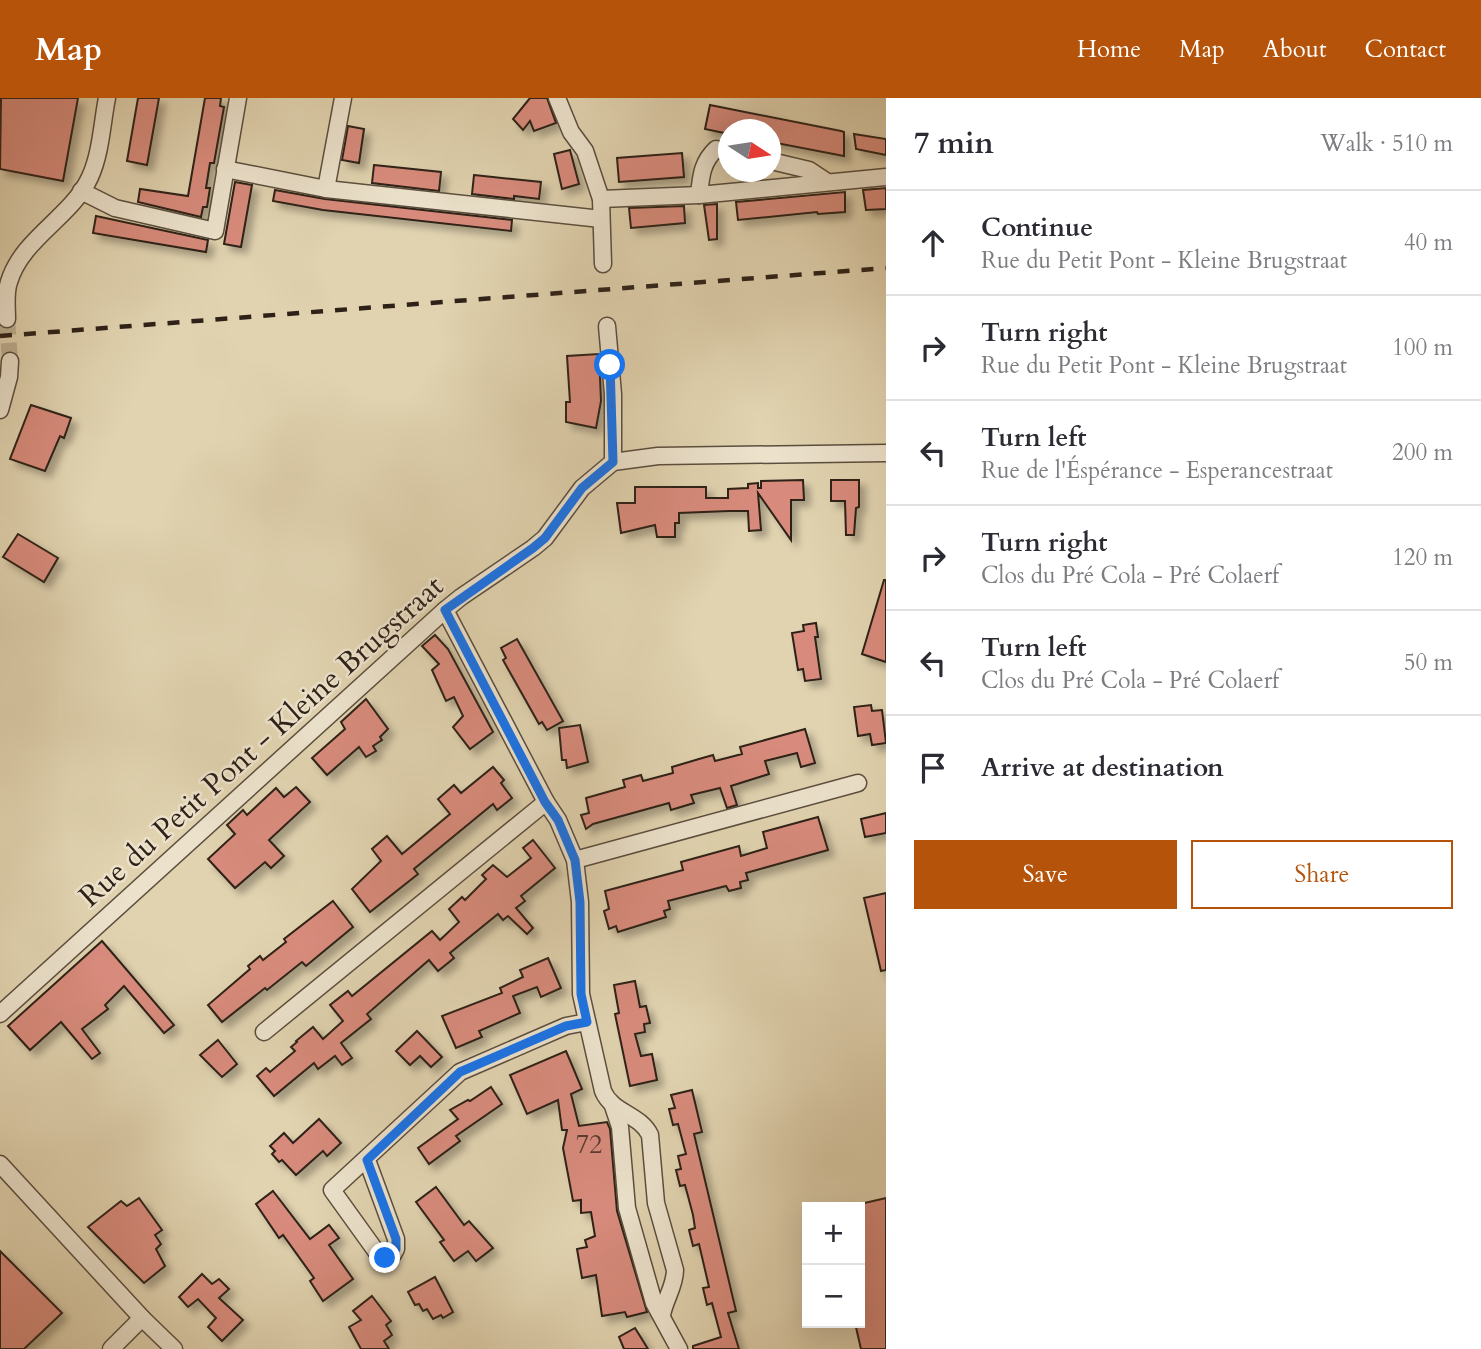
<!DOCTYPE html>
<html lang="en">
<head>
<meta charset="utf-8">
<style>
	:root { --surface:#fff; --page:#f2f2f3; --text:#2b2b33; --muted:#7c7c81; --line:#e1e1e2; --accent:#b45309 }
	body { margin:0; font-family:Cardo,serif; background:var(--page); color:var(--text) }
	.controls { position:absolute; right:21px; bottom:21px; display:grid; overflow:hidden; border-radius:0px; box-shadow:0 7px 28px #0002 }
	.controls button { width:63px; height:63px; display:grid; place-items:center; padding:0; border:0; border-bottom:2px solid var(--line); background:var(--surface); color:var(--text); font:35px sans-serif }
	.compass { position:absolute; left:718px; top:21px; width:63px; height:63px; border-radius:50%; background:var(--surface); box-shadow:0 7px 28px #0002; rotate:102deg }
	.stop { position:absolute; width:21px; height:21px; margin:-16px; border:5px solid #1a73e8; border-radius:50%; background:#fff }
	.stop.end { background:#1a73e8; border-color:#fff; box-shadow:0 2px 7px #0008 }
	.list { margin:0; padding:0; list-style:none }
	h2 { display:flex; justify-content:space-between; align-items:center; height:91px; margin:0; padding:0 28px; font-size:30px }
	h2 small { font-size:23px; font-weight:400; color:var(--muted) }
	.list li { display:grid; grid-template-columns:46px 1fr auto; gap:21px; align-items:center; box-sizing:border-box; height:105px; padding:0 28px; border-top:2px solid var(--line) }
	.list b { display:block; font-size:26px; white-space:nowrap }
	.list p { margin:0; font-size:23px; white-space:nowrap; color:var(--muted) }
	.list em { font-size:23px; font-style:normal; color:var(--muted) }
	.actions { display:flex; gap:14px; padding:21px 28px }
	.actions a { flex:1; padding:16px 0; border:2px solid var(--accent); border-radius:0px; text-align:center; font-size:24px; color:var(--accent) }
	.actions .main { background:var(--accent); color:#fff }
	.icon { flex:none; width:38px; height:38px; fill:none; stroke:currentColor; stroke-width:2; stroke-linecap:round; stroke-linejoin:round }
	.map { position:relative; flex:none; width:886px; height:1251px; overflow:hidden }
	header { display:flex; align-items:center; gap:42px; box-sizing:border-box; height:98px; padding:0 35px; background:var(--accent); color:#fff }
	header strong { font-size:33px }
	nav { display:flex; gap:38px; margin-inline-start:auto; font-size:24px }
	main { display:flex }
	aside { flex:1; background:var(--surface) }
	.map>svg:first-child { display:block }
	.building { fill:#d88b7c; stroke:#2e2118; stroke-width:2; filter:url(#shadow) }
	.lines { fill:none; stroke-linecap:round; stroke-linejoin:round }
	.minor-tunnel { stroke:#bdaf92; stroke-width:16; stroke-dasharray:16 8; stroke-linecap:butt }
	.minor-casing { stroke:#5b4e3e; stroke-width:19 }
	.minor { stroke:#ece2cc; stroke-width:16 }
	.rail { stroke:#2e2118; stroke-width:4.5; stroke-dasharray:12 12; stroke-linecap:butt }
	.route { stroke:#1a73e8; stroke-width:9 }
	.labels { text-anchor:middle; stroke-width:5; stroke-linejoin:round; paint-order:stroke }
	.number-label { font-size:26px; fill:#583c31 }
	.street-label { font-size:30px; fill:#2e2118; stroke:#ece2cc }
</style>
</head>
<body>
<header>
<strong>Map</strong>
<nav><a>Home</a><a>Map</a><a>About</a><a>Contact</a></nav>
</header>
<main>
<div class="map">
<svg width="886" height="1251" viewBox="0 0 886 1251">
	<defs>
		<filter id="shadow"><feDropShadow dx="6" dy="6" stdDeviation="3.5" flood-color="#0004"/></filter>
	</defs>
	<rect width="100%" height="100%" fill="#e1d3b0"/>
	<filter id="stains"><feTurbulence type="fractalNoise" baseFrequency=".00286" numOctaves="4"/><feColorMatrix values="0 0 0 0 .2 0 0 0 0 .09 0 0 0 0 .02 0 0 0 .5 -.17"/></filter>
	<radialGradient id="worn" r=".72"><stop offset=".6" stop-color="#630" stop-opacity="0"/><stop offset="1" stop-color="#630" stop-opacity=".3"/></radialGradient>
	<g class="building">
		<path d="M 1,0 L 78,0 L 63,83 L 0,71 Z"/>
		<path d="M 138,0 L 159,0 L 147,67 L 127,63 Z"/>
		<path d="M 205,0 L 221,0 L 220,8 L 224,9 L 214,65 L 210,65 L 206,90 L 210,90 L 207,109 L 203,109 L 201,119 L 138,104 L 140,91 L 188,98 Z"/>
		<path d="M 530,0 L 547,0 L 556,25 L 534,33 L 530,23 L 523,32 L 513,21 Z"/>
		<path d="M 710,7 L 841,33 L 844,34 L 844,58 L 771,44 L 771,32 L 729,32 L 729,36 L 705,31 Z"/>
		<path d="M 348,28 L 364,31 L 359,65 L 342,62 Z"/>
		<path d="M 854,36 L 886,41 L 886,57 L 856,51 Z"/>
		<path d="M 570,52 L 579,86 L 562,91 L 554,56 Z"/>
		<path d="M 682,55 L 684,79 L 619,84 L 617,60 Z"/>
		<path d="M 374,67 L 441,74 L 439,93 L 372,85 Z"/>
		<path d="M 474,77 L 541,84 L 539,101 L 514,98 L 514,101 L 472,96 Z"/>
		<path d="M 235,84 L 252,87 L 241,149 L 224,146 Z"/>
		<path d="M 886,90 L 886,111 L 866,112 L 863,92 Z"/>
		<path d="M 275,92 L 325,101 L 512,122 L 511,133 L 323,112 L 273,103 Z"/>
		<path d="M 845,94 L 845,114 L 818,116 L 817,114 L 738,122 L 736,104 Z"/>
		<path d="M 717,106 L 717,141 L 709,142 L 704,107 Z"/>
		<path d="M 684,108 L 685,125 L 631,130 L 629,110 Z"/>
		<path d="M 96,118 L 208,142 L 206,154 L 93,135 Z"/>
		<path d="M 599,256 L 601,303 L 596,330 L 566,324 L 566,304 L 570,304 L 567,258 Z"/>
		<path d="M 31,307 L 71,320 L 64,340 L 60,338 L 45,373 L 10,361 Z"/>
		<path d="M 803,382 L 804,402 L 791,402 L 791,442 L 758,395 L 761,432 L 749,433 L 748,413 L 729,413 L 679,415 L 679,425 L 675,425 L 675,439 L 657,439 L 655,427 L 621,435 L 617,405 L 635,405 L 635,389 L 706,389 L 706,400 L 728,400 L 728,391 L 748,390 L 748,386 L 758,385 L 758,390 L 761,390 L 761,383 Z"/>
		<path d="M 831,382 L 859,382 L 859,409 L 856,410 L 854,437 L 846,437 L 845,403 L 831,403 Z"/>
		<path d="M 18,436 L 58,460 L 44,484 L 3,459 Z"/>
		<path d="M 884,482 L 886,482 L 886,564 L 862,556 Z"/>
		<path d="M 816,525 L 818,539 L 815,539 L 821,581 L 805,583 L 803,571 L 798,572 L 792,535 L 804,533 L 803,527 Z"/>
		<path d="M 435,537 L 448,551 L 493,634 L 470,651 L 453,629 L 463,618 L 454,599 L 446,603 L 432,572 L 439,566 L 422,548 Z"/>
		<path d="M 517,541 L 563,623 L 547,632 L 542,624 L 539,626 L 503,562 L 506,560 L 501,550 Z"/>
		<path d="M 366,601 L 388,631 L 380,639 L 382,642 L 373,648 L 376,653 L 366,659 L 359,649 L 327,677 L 312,660 L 345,631 L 341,624 Z"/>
		<path d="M 871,607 L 872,613 L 882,612 L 886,645 L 872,647 L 870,636 L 858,638 L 854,609 Z"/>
		<path d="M 580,627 L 588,664 L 567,670 L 566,662 L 562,662 L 559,630 Z"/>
		<path d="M 805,631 L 815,665 L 801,669 L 797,655 L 765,663 L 769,676 L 731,688 L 737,707 L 727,710 L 720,690 L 691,697 L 694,705 L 671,712 L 669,705 L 593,726 L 586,731 L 581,717 L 589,715 L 586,700 L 625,689 L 623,682 L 641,677 L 643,683 L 673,675 L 672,669 L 699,661 L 713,657 L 715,663 L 742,656 L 740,649 Z"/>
		<path d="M 493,669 L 504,682 L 501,685 L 512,700 L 497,712 L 493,706 L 414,771 L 418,776 L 370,814 L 352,791 L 381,763 L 372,751 L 387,738 L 402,756 L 450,716 L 438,701 L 454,687 L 461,695 Z"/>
		<path d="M 296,689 L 310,704 L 269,742 L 284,758 L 271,770 L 265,764 L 235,790 L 208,761 L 235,736 L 227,727 L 243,712 L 247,717 L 276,690 L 284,699 Z"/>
		<path d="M 886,715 L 886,735 L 865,739 L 861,721 Z"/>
		<path d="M 818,719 L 828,752 L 746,775 L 748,782 L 740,784 L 741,790 L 729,793 L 726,788 L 668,803 L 670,811 L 664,813 L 666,819 L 618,834 L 616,828 L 609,831 L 604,813 L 609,811 L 605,793 L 683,772 L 681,764 L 739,748 L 741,758 L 767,750 L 763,734 Z"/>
		<path d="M 533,742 L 555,770 L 521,798 L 525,803 L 516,810 L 533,830 L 527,836 L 508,818 L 503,822 L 498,816 L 450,855 L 454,860 L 438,873 L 429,862 L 367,916 L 371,921 L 341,945 L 352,960 L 342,967 L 335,958 L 318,971 L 314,965 L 274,998 L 257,978 L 266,970 L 270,974 L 295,953 L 291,949 L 297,944 L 296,943 L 313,929 L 323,941 L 343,923 L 330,907 L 348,893 L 352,898 L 432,833 L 440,842 L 459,824 L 449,811 L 462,799 L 465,802 L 486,781 L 482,777 L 493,767 L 507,779 L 531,760 L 523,750 Z"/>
		<path d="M 886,795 L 886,872 L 881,873 L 864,800 Z"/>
		<path d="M 333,803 L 353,829 L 306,868 L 302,864 L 267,892 L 265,890 L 222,924 L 208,907 L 250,871 L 248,868 L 260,858 L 263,862 L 286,844 L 284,841 Z"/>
		<path d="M 102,843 L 174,927 L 164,935 L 124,888 L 105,907 L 108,911 L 82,931 L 100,955 L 92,961 L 61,924 L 30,952 L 8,928 Z"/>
		<path d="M 548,860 L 561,890 L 541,899 L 537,889 L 513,898 L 520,915 L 479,933 L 482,939 L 456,950 L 442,918 L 502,895 L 500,890 L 523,879 L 520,872 Z"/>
		<path d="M 635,883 L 640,909 L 646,908 L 650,925 L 644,926 L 645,934 L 635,936 L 641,958 L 652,956 L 657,982 L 630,988 L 615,916 L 619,915 L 614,887 Z"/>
		<path d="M 417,933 L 442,959 L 431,969 L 420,958 L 410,967 L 396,953 Z"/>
		<path d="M 218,942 L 237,966 L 222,979 L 200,957 Z"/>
		<path d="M 566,953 L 582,991 L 571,996 L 579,1028 L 607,1024 L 610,1031 L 617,1113 L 647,1214 L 627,1219 L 625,1214 L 602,1218 L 596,1177 L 582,1180 L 577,1151 L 587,1149 L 585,1142 L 595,1138 L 591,1114 L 581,1115 L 581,1102 L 573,1103 L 563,1050 L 567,1032 L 562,1032 L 558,1002 L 527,1016 L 510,977 Z"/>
		<path d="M 491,989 L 502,1006 L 456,1038 L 460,1043 L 429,1066 L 418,1050 L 458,1021 L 450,1012 L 468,1002 L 470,1003 Z"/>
		<path d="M 692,992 L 702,1034 L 694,1036 L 736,1213 L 728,1215 L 739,1251 L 693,1251 L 693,1248 L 721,1239 L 712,1205 L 707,1207 L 703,1190 L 709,1189 L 699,1146 L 693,1148 L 689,1132 L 695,1130 L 693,1117 L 685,1087 L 680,1088 L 676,1072 L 681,1071 L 678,1058 L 686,1056 L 678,1026 L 673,1027 L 669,1011 L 675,1010 L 671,997 Z"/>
		<path d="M 319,1021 L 341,1045 L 327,1058 L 323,1053 L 296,1077 L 282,1062 L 279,1064 L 272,1056 L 275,1053 L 270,1048 L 284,1035 L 293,1045 Z"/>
		<path d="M 436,1089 L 464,1127 L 469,1123 L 493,1150 L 476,1163 L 468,1153 L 454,1163 L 440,1144 L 444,1142 L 416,1104 Z"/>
		<path d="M 273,1093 L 310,1141 L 329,1127 L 339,1140 L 329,1147 L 353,1181 L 323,1203 L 310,1183 L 314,1180 L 283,1137 L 279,1140 L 256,1106 Z"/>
		<path d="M 139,1100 L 162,1132 L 155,1137 L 161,1146 L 156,1151 L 165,1168 L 144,1185 L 88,1129 L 121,1103 L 127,1108 Z"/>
		<path d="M 886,1100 L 886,1251 L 861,1251 L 855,1225 L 860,1225 L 860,1106 Z"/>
		<path d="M 0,1153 L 62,1215 L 24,1251 L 0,1251 Z"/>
		<path d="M 202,1176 L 212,1186 L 219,1181 L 229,1191 L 219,1200 L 243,1222 L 222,1243 L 208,1229 L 216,1220 L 198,1201 L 188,1209 L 179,1199 Z"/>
		<path d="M 435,1179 L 453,1214 L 443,1220 L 441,1217 L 433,1221 L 427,1211 L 423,1213 L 419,1206 L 415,1207 L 408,1194 Z"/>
		<path d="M 372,1198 L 391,1223 L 386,1227 L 392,1237 L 384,1243 L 389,1251 L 361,1251 L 349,1229 L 361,1222 L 353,1213 Z"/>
		<path d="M 635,1230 L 648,1251 L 624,1251 L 619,1239 Z"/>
	</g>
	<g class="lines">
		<path class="minor-tunnel" d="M 7,221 L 10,263"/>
		<g class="minor-casing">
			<g id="minor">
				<path d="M 557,0 L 571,34 L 585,53 L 601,101 L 603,166"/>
				<path d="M 771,63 L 809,72 L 827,84"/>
				<path d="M 225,71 L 326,91 L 601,121"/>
				<path d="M 326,91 L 343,0"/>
				<path d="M 81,93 L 115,110 L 215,133 L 238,0"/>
				<path d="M 699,97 C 701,78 702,64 716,51 L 729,54"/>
				<path d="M 601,101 L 699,97 L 886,79"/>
				<path d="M 7,221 C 7,210 5,195 9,184 C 22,140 72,119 90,79 C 101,55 102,25 107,0"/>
				<path d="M 607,228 L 613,296 L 613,364"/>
				<path d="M 0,312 L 9,279 L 10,263"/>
				<path d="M 613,364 L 658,358 L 886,355"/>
				<path d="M 445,512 L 546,704 L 558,722 L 575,762 L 580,804 L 581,896 L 603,993 C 612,1015 640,1016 650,1037 L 656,1105 L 675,1172 C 675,1188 665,1201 662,1217"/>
				<path d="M 575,762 L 858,685"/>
				<path d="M 0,916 L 445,512 L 461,499 L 533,450 L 545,440 L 582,390 L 613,364"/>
				<path d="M 264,934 L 546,704"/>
				<path d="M 613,1008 L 620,1029 L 627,1110 L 654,1205 L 679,1251"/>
				<path d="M 367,1062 L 396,1141 L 396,1151 L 392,1158 L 385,1160 L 378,1156 L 332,1092 L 460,974 L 566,928 L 587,924"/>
				<path d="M 0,1066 L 142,1220 L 174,1251"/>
				<path d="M 111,1251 L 142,1220"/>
			</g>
		</g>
		<use href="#minor" class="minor"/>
		<path class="rail" d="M 0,238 L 886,170"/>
	</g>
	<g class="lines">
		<path class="route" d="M 385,1160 L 392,1158 L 396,1151 L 396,1141 L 367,1062 L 460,974 L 566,928 L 587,924 L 581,896 L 580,804 L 575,762 L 558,722 L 545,704 L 445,512 L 533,450 L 545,440 L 582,390 L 613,364 L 610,267"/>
	</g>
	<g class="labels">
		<g class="number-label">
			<text x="589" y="1055">72</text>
		</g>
		<g class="street-label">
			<text transform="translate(261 643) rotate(-42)" y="10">Rue du Petit Pont - Kleine Brugstraat</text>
		</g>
	</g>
	<rect width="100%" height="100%" filter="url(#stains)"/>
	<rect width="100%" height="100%" fill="url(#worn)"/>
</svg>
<div class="controls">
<button>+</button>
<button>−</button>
</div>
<svg class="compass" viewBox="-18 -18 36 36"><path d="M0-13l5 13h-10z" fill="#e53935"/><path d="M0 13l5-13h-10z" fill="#7c7c81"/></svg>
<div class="stop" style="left:610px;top:267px"></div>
<div class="stop end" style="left:385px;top:1160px"></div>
</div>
<aside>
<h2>7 min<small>Walk · 510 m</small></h2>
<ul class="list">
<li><svg class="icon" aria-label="ahead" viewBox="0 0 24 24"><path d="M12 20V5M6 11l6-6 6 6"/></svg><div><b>Continue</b><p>Rue du Petit Pont - Kleine Brugstraat</p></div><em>40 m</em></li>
<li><svg class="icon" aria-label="right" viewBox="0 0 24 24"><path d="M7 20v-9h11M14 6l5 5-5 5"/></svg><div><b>Turn right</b><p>Rue du Petit Pont - Kleine Brugstraat</p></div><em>100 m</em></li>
<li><svg class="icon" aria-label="left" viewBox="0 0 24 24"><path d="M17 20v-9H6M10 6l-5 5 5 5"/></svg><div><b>Turn left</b><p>Rue de l'Éspérance - Esperancestraat</p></div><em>200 m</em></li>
<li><svg class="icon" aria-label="right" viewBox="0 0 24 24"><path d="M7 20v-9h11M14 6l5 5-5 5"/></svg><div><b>Turn right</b><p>Clos du Pré Cola - Pré Colaerf</p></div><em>120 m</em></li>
<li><svg class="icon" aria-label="left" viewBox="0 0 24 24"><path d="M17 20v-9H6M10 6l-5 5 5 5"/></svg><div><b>Turn left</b><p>Clos du Pré Cola - Pré Colaerf</p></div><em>50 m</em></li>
<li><svg class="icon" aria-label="arrive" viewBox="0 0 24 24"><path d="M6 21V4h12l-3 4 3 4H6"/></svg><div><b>Arrive at destination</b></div></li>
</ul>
<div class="actions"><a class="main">Save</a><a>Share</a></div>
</aside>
</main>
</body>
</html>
